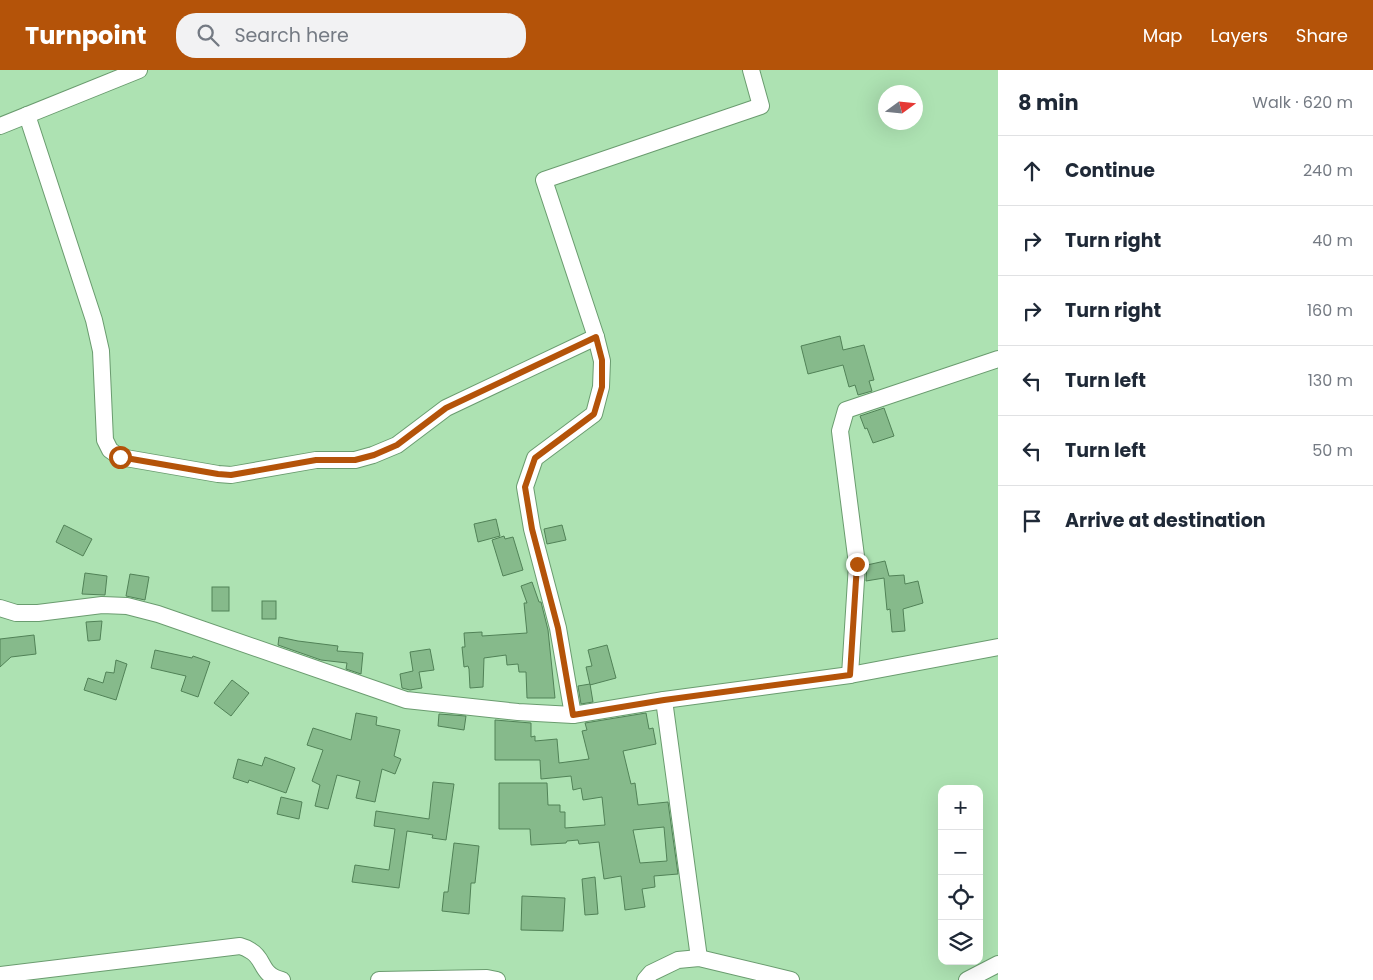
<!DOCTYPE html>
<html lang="en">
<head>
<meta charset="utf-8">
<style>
	:root { --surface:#fff; --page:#f2f2f3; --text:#1f2937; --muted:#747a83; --line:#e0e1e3; --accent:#b45309 }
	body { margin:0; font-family:Poppins,sans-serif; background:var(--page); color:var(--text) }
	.controls { position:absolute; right:15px; bottom:15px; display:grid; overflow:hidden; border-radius:10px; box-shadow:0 5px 20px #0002 }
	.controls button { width:45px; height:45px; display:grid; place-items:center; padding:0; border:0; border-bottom:1px solid var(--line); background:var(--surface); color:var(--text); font:25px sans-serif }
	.compass { position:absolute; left:878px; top:15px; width:45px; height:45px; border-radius:50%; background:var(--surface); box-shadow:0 5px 20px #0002; rotate:75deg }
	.stop { position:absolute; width:15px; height:15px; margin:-11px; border:4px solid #b45309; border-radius:50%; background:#fff }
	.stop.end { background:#b45309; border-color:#fff; box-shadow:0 1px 5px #0008 }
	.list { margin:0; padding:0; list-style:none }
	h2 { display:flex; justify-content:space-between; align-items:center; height:65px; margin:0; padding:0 20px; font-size:21px }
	h2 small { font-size:16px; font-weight:400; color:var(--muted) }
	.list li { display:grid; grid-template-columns:32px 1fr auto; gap:15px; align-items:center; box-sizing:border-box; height:70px; padding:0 20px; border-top:1px solid var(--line) }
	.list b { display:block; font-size:19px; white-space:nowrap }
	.list em { font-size:16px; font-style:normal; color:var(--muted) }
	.icon { flex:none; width:28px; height:28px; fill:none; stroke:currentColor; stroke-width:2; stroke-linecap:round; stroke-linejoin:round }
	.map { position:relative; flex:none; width:998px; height:910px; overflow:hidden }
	header { display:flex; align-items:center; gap:30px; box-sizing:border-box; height:70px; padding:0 25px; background:var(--accent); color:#fff }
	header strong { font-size:24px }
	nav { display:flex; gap:28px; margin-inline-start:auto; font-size:18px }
	.search { width:350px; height:45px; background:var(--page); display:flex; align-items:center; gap:12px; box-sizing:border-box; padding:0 18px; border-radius:20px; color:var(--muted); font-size:19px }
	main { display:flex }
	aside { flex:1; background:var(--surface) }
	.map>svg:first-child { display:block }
	.building { fill:#86ba8b; stroke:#518257; fill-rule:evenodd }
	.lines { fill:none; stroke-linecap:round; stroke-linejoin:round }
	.minor-casing { stroke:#6a9c6f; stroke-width:18 }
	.minor { stroke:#fff; stroke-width:16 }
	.route { stroke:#b45309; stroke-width:6 }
</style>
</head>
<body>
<header>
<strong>Turnpoint</strong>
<div class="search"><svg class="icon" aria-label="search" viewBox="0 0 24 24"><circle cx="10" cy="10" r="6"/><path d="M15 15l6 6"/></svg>Search here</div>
<nav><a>Map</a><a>Layers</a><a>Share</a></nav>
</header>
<main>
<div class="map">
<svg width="998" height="910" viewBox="0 0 998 910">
	<rect width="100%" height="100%" fill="#ade2b2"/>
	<g class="building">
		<path d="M 840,266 L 843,280 L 864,275 L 874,310 L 869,311 L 872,321 L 858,325 L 855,315 L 849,317 L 843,295 L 808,304 L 801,276 Z"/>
		<path d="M 884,338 L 894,366 L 873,373 L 867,358 L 865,359 L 860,346 Z"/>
		<path d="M 496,449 L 500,466 L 478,472 L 474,454 Z"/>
		<path d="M 64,455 L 92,469 L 83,486 L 56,472 Z"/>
		<path d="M 562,455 L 566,470 L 547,474 L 544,459 Z"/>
		<path d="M 504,466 L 505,469 L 513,467 L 523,500 L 503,506 L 492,470 Z"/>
		<path d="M 885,491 L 889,506 L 904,505 L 905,514 L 918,511 L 923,533 L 903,539 L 905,561 L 892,562 L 890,539 L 887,540 L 884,508 L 866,511 L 867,495 Z"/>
		<path d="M 85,503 L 107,506 L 105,525 L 82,524 Z"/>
		<path d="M 130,504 L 149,507 L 145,530 L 126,526 Z"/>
		<path d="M 532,512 L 539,532 L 541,532 L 548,560 L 555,628 L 527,628 L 526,602 L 519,602 L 518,594 L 507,595 L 506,585 L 484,588 L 483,617 L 470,618 L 469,599 L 468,596 L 464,597 L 462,577 L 465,577 L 464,563 L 482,562 L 482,566 L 527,563 L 524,533 L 527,533 L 521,516 Z"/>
		<rect x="212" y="517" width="17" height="24"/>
		<rect x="262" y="531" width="14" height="18"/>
		<path d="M 102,551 L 100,570 L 88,571 L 86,552 Z"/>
		<path d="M 34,565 L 36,584 L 11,587 L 0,597 L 0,569 Z"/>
		<path d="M 279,567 L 298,571 L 338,576 L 337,581 L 363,583 L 361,604 L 346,599 L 347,593 L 321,590 L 278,575 Z"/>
		<path d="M 607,575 L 616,608 L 590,615 L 586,597 L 592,596 L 588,580 Z"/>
		<path d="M 430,579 L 434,600 L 419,602 L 422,618 L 410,620 L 402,618 L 400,604 L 413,601 L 410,582 Z"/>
		<path d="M 155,580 L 192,588 L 193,586 L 210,592 L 198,627 L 181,621 L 186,606 L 151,598 Z"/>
		<path d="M 116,590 L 127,594 L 116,630 L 84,620 L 88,608 L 103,613 L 106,602 L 114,603 Z"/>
		<path d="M 232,610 L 249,623 L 231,646 L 214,633 Z"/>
		<path d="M 590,614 L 593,632 L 581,634 L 578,616 Z"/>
		<path d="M 356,643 L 377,647 L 376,655 L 400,660 L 394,686 L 401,689 L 395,704 L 382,699 L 375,732 L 356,728 L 360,711 L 337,705 L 328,739 L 315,736 L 320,715 L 312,711 L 323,680 L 307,675 L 313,658 L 351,670 Z"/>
		<path d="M 646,643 L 649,659 L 653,658 L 656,674 L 623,681 L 631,714 L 635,713 L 638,735 L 668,732 L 678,804 L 654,806 L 655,817 L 642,819 L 645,837 L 625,840 L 621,806 L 604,809 L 599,772 L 579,774 L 578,770 L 567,771 L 566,773 L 531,775 L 530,759 L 499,759 L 499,713 L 547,713 L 548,735 L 560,735 L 560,742 L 565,742 L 565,758 L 605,755 L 602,727 L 583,730 L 581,718 L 573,720 L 571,706 L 541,709 L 540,690 L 495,690 L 495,650 L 531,653 L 531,667 L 535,666 L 535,671 L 557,669 L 559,693 L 589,689 L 582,661 L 587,660 L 585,653 ZM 664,757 L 667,791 L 640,793 L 633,760 Z"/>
		<path d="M 439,644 L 466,646 L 464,660 L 438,656 Z"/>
		<path d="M 265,687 L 295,698 L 286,723 L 249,710 L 248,713 L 233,708 L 238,689 L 262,696 Z"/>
		<path d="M 433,712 L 454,714 L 446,770 L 432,768 L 433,765 L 407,761 L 399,818 L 352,812 L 355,795 L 389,800 L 395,759 L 374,756 L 376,741 L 429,749 Z"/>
		<path d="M 281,727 L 302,732 L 299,749 L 277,744 Z"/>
		<path d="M 454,773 L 479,776 L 475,813 L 471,813 L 469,844 L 442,841 L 444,822 L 448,822 Z"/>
		<path d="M 595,807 L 598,844 L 585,845 L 582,809 Z"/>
		<path d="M 522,826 L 565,828 L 563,861 L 521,860 Z"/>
	</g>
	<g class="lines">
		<g class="minor-casing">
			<g id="minor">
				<path d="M 27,45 L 94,250 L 101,281 L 105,370 L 110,380 L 120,387 L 218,404 L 231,405 L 316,390 L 355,390 L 373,385 L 397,375 L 446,338 L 596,267"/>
				<path d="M 0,56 L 139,0"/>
				<path d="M 0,538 L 16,543 L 38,543 L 102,535 L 127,536 L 158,544 L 406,630 L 518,642 L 573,645 L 664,630 L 850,605 L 998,577"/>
				<path d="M 850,605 L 857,494 L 840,361 L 846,340 L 998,289"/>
				<path d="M 664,630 L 699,888"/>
				<path d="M 573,645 L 558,558 L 532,459 L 525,417 L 535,388 L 594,344 L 601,317 L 602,291 L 596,267 L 544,110 L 761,36 L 751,0"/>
				<path d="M 0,905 L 240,876 C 244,877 248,879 251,881 C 265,889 260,905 282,910"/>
				<path d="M 379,910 L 487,908 L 497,910"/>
				<path d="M 645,910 L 651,903 L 678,890 L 699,888 L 791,910"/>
				<path d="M 967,910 L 998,894"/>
			</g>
		</g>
		<use href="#minor" class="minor"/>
	</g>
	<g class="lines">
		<path class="route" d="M 120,387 L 218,404 L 231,405 L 316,390 L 355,390 L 374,385 L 397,375 L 446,338 L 596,267 L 602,290 L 602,317 L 594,344 L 535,388 L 525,417 L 532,459 L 558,558 L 573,645 L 664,630 L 850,605 L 857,494"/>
	</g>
</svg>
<div class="controls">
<button>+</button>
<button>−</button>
<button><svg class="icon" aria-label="locate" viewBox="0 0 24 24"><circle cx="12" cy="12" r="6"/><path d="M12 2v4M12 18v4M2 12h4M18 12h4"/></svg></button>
<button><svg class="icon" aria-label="layers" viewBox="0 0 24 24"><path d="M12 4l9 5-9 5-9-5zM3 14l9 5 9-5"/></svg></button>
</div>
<svg class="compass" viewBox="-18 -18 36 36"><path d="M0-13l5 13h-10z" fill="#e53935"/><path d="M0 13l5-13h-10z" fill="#747a83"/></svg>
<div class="stop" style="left:120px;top:387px"></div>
<div class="stop end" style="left:857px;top:494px"></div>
</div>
<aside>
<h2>8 min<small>Walk · 620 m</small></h2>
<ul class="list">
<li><svg class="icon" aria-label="ahead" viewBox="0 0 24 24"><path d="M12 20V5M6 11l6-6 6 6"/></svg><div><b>Continue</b></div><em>240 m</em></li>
<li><svg class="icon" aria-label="right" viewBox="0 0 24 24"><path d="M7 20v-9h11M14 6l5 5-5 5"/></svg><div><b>Turn right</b></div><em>40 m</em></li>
<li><svg class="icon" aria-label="right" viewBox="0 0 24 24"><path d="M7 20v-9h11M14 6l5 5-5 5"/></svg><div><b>Turn right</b></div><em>160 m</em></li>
<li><svg class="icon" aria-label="left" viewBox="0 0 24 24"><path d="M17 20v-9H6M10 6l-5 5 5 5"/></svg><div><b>Turn left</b></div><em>130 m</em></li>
<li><svg class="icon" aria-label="left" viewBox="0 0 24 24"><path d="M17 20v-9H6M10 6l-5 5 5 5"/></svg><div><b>Turn left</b></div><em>50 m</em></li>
<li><svg class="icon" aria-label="arrive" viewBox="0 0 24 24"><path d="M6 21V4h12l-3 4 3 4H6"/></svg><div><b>Arrive at destination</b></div></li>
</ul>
</aside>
</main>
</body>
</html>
